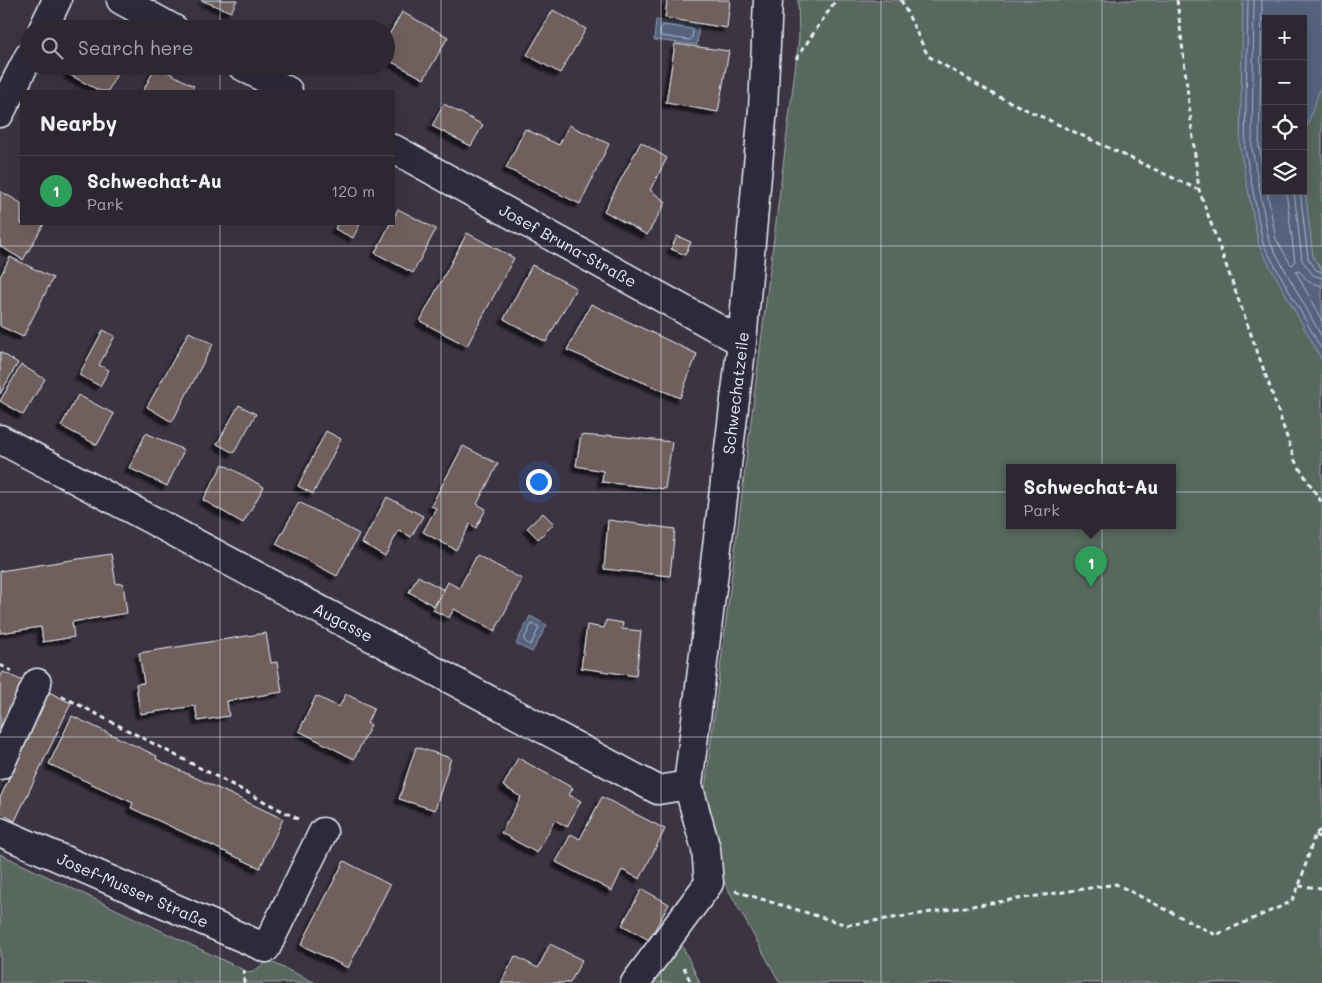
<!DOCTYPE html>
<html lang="en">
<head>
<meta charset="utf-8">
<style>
	:root { --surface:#2d2732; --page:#39333e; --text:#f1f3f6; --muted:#a7a5ac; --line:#48444d; --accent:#95b2f1 }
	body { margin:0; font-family:Mali,sans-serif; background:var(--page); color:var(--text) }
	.controls { position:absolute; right:15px; top:15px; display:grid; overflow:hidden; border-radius:0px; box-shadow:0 5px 20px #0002 }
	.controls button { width:45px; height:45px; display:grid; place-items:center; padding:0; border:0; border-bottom:1px solid var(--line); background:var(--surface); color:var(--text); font:25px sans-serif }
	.you { position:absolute; left:538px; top:481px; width:18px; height:18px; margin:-12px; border:4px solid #fff; border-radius:50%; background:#1a73e8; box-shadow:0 0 0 8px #1a73e833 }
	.badge { display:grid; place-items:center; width:32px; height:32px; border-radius:50%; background:var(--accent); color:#fff; font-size:16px; font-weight:700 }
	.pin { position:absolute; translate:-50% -41px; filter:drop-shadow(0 1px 2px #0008) }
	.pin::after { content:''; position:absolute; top:26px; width:18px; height:15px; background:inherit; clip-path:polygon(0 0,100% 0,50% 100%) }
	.popup { position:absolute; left:1006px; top:464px; width:170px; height:65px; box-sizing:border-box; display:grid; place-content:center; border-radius:0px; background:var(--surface); filter:drop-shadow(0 1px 4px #0005); font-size:16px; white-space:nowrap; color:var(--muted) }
	.popup b { font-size:19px; color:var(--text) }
	.popup::after { content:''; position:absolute; left:50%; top:100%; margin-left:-10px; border:10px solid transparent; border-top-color:var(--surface) }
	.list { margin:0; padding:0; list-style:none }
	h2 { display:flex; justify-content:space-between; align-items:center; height:65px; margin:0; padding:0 20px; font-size:21px }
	h2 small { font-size:16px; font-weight:400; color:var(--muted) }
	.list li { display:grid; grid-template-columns:32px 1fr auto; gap:15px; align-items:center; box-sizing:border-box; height:70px; padding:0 20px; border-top:1px solid var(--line) }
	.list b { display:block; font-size:19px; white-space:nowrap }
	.list p { margin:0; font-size:16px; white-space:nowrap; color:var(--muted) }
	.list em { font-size:16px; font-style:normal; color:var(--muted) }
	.icon { flex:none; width:28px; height:28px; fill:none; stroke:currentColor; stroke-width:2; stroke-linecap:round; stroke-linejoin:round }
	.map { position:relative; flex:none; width:1322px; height:983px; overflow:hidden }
	.search { position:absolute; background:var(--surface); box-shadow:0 5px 20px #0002; left:20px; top:20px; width:375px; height:55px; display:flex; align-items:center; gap:12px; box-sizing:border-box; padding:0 18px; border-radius:28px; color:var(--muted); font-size:19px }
	.panel { position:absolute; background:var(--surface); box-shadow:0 5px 20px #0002; left:20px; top:90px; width:375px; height:135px; border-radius:0px }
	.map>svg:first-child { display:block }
	.green { fill:#58685f; stroke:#a0acac; fill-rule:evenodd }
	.water { fill:#54637e; stroke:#8f9caf }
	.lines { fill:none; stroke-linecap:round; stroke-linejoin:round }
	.shore { stroke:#adb8c7; stroke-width:1 }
	.building { fill:#6f5e5d; stroke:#e8f1f8; filter:url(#shadow) }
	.minor-casing { stroke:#e8f1f8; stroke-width:31 }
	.path { stroke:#e8f1f8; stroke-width:3; stroke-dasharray:5 4; stroke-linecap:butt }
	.minor { stroke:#2f2a3d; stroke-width:28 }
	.grid { fill:none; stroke:#e8f1f8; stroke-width:1; stroke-opacity:0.55 }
	.labels { text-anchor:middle; stroke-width:4; stroke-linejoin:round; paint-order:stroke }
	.street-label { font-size:16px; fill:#e8f1f8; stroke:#2f2a3d }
</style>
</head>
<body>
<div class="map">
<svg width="1322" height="983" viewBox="0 0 1322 983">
	<defs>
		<filter id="shadow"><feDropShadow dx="-4.5" dy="4.5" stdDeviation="1" flood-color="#0009"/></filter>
	</defs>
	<rect width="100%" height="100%" fill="#3c3443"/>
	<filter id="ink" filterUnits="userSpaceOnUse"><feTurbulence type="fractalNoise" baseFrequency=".02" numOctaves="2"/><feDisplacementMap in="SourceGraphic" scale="10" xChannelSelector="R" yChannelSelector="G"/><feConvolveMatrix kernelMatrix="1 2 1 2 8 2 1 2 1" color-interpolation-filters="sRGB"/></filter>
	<g filter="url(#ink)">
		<g class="green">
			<path d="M 798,0 L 1322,0 L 1322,983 L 780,983 L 723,880 L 704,797 L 799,38 ZM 1266,19 L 1303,19 L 1303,191 L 1266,191 ZM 1010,468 L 1172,468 L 1172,526 L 1010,526 Z"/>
			<path d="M 0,854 L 250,973 L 269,961 L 316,983 L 0,983 Z"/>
			<path d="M 681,943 L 700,983 L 650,983 Z"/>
		</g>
		<g class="water">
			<path d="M 1243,0 L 1322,0 L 1322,84 L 1303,137 L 1303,19 L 1266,19 L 1266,191 L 1303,191 L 1303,172 L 1313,257 L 1322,270 L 1322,360 L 1259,246 L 1240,149 Z"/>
			<path d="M 656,20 L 699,25 L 697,45 L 654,40 Z"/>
			<path d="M 530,616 L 547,625 L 532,652 L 516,644 Z"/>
		</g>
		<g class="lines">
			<g class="shore">
				<path d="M 1248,0 L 1245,149 L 1263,244 L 1322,350"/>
				<path d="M 1254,0 L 1252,148 L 1269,241 L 1322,337"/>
				<path d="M 1262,0 L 1259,147 L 1266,182"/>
				<path d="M 663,25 L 692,29 L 693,31 L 692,38 L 690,40 L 661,36 L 660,34 L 661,28 Z"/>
				<path d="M 1267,191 L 1276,239 L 1290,263 L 1292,265 L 1295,262 L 1286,191"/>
				<path d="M 1294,191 L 1302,260 L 1313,275 L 1322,278"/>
				<path d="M 1300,191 L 1308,258 L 1316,270 L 1322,272"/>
				<path d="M 1322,286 L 1309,282 L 1299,271 L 1296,272 L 1322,321"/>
				<path d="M 532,624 L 538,626 L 539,628 L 531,644 L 529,645 L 524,640 Z"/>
			</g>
		</g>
		<g class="building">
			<path d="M 201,0 L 237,0 L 231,12 Z"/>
			<path d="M 667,0 L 730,0 L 727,28 L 665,18 Z"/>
			<path d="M 553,10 L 586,29 L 560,73 L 527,55 Z"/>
			<path d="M 402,12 L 448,37 L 424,79 L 386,59 L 386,40 Z"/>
			<path d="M 675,44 L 729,51 L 718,112 L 666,103 Z"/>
			<path d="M 72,66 L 121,66 L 108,91 L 100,91 L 68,74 Z"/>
			<path d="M 156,66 L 194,86 L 191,91 L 143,91 Z"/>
			<path d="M 444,104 L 483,125 L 471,146 L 432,126 Z"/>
			<path d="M 569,125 L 609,144 L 580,204 L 506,168 L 525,129 L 559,145 Z"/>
			<path d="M 641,142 L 667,158 L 650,190 L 666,202 L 647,235 L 604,211 Z"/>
			<path d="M 0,191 L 21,203 L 21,224 L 44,224 L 23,260 L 0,246 Z"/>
			<path d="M 398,209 L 436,229 L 413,273 L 375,253 L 390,224 L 394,224 L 394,217 Z"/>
			<path d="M 337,224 L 360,224 L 353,238 L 335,229 Z"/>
			<path d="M 467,233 L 514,258 L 467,346 L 420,321 Z"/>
			<path d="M 677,236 L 691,242 L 685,255 L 671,249 Z"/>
			<path d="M 10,257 L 53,278 L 23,337 L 0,326 L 0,277 Z"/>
			<path d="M 532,265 L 576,288 L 546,342 L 504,319 Z"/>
			<path d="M 591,304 L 697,354 L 680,398 L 567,350 Z"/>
			<path d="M 103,330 L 115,336 L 99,365 L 109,370 L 100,386 L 79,375 Z"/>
			<path d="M 189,332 L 213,344 L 172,422 L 147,407 Z"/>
			<path d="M 0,352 L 18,363 L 0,394 Z"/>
			<path d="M 21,365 L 45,379 L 23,415 L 0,401 Z"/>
			<path d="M 78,395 L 114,414 L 97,445 L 61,426 Z"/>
			<path d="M 239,405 L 256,414 L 234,453 L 217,444 Z"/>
			<path d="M 326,431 L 341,439 L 313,494 L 298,486 Z"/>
			<path d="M 146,433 L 184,450 L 167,486 L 129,468 Z"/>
			<path d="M 581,435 L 606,437 L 606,435 L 672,442 L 665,489 L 602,482 L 603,471 L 576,466 Z"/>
			<path d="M 463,446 L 498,464 L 477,504 L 486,509 L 476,528 L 470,524 L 456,550 L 423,532 L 436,508 L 431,506 Z"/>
			<path d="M 223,464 L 264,487 L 243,523 L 203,500 Z"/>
			<path d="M 387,497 L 423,516 L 411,537 L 399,530 L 385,556 L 362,543 Z"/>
			<path d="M 299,502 L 359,534 L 337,576 L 276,544 Z"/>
			<path d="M 543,513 L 554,524 L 538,539 L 527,528 Z"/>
			<path d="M 608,520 L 675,529 L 670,576 L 604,569 Z"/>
			<path d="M 111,554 L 116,584 L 123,583 L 127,613 L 72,622 L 74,637 L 43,642 L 41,627 L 0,633 L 0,571 Z"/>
			<path d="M 477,555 L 522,579 L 495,631 L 454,609 L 449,618 L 433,610 L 448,582 L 459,588 Z"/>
			<path d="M 418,576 L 444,590 L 434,606 L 409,592 Z"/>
			<path d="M 606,620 L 623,623 L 622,629 L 641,631 L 636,676 L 581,668 L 587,625 L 604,628 Z"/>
			<path d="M 266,633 L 271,663 L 277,662 L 282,692 L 227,701 L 229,716 L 198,721 L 195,706 L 140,714 L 136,684 L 144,683 L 139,653 Z"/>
			<path d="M 3,672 L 25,682 L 0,734 L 0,678 Z"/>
			<path d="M 49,692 L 71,703 L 15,821 L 0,813 L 0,798 Z"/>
			<path d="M 346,694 L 374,708 L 367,723 L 371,725 L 354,759 L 299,731 L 316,696 L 339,707 Z"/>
			<path d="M 72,716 L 157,756 L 156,759 L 283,819 L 260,868 L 131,808 L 133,803 L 49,764 Z"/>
			<path d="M 416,747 L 451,758 L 435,810 L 399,799 Z"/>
			<path d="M 518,758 L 573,788 L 569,795 L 581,801 L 567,827 L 555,820 L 537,853 L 501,833 L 521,797 L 503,786 Z"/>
			<path d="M 602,797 L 665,829 L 640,879 L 622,870 L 612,891 L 556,862 L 571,834 L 580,839 Z"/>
			<path d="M 344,861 L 390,885 L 348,968 L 301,945 Z"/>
			<path d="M 642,889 L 669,904 L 649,940 L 622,925 Z"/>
			<path d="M 550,944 L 582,960 L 570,983 L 501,983 L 515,956 L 538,968 Z"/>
		</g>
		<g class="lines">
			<g class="minor-casing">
				<g id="minor">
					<path d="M 121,0 L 174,29"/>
					<path d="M 43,29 L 57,0"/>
					<path d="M 242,66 L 288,91"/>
					<path d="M 0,113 L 29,56"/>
					<path id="s1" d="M 394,149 L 742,342"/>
					<path id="s2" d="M 0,439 L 658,790 L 688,785"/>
					<path d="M 0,765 L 37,683"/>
					<path id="s3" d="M 0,832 L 266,948 L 323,832"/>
					<path id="s4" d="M 635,983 L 709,883 L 706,849 L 688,785 L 742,342 L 763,109 L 768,0"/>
				</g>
			</g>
			<g class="path">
				<path d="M 901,0 L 928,56 L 995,95 L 1199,190"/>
				<path d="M 1177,0 L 1199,190 L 1271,390 L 1295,461 L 1322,503"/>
				<path d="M 796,59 L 836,0"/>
				<path d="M 0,665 L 12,671"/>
				<path d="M 62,696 L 298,819"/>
				<path d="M 1316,834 L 1322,841"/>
				<path d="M 1299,886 L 1322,888"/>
				<path d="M 735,891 L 847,925 L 1116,884 L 1216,935 L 1291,902 L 1299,886 L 1315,834 L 1322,829"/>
				<path d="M 684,967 L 691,983"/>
				<path d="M 244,983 L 244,970"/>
			</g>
			<use href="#minor" class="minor"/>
		</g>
	</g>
	<path class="grid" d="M 220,0 L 220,29M 441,0 L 441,983M 661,0 L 661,983M 881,0 L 881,983M 1102,0 L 1102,983M 220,66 L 220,91M 220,224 L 220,983M 0,246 L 1322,246M 0,492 L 1322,492M 0,737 L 1322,737"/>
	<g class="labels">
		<g class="street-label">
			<text dy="6" stroke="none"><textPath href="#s1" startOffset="199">Josef Bruna-Straße</textPath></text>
			<text dy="6" stroke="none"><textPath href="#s4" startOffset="620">Schwechatzeile</textPath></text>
			<text dy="6" stroke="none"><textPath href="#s2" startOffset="389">Augasse</textPath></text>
			<text dy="6" stroke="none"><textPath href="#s3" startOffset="145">Josef-Musser Straße</textPath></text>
		</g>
	</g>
</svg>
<div class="controls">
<button>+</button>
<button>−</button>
<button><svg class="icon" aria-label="locate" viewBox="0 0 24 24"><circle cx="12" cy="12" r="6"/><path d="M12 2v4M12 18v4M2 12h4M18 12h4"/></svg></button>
<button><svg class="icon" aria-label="layers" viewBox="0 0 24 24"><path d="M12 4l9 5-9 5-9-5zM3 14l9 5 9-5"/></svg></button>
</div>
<div class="you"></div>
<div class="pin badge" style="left:1091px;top:587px;background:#2e9e5b">1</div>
<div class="popup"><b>Schwechat-Au</b>Park</div>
<div class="search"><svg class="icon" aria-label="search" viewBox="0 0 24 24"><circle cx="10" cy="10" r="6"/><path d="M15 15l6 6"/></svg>Search here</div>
<section class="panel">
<h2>Nearby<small></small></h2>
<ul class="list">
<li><span class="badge" style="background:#2e9e5b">1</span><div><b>Schwechat-Au</b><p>Park</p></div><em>120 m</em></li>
</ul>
</section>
</div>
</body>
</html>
